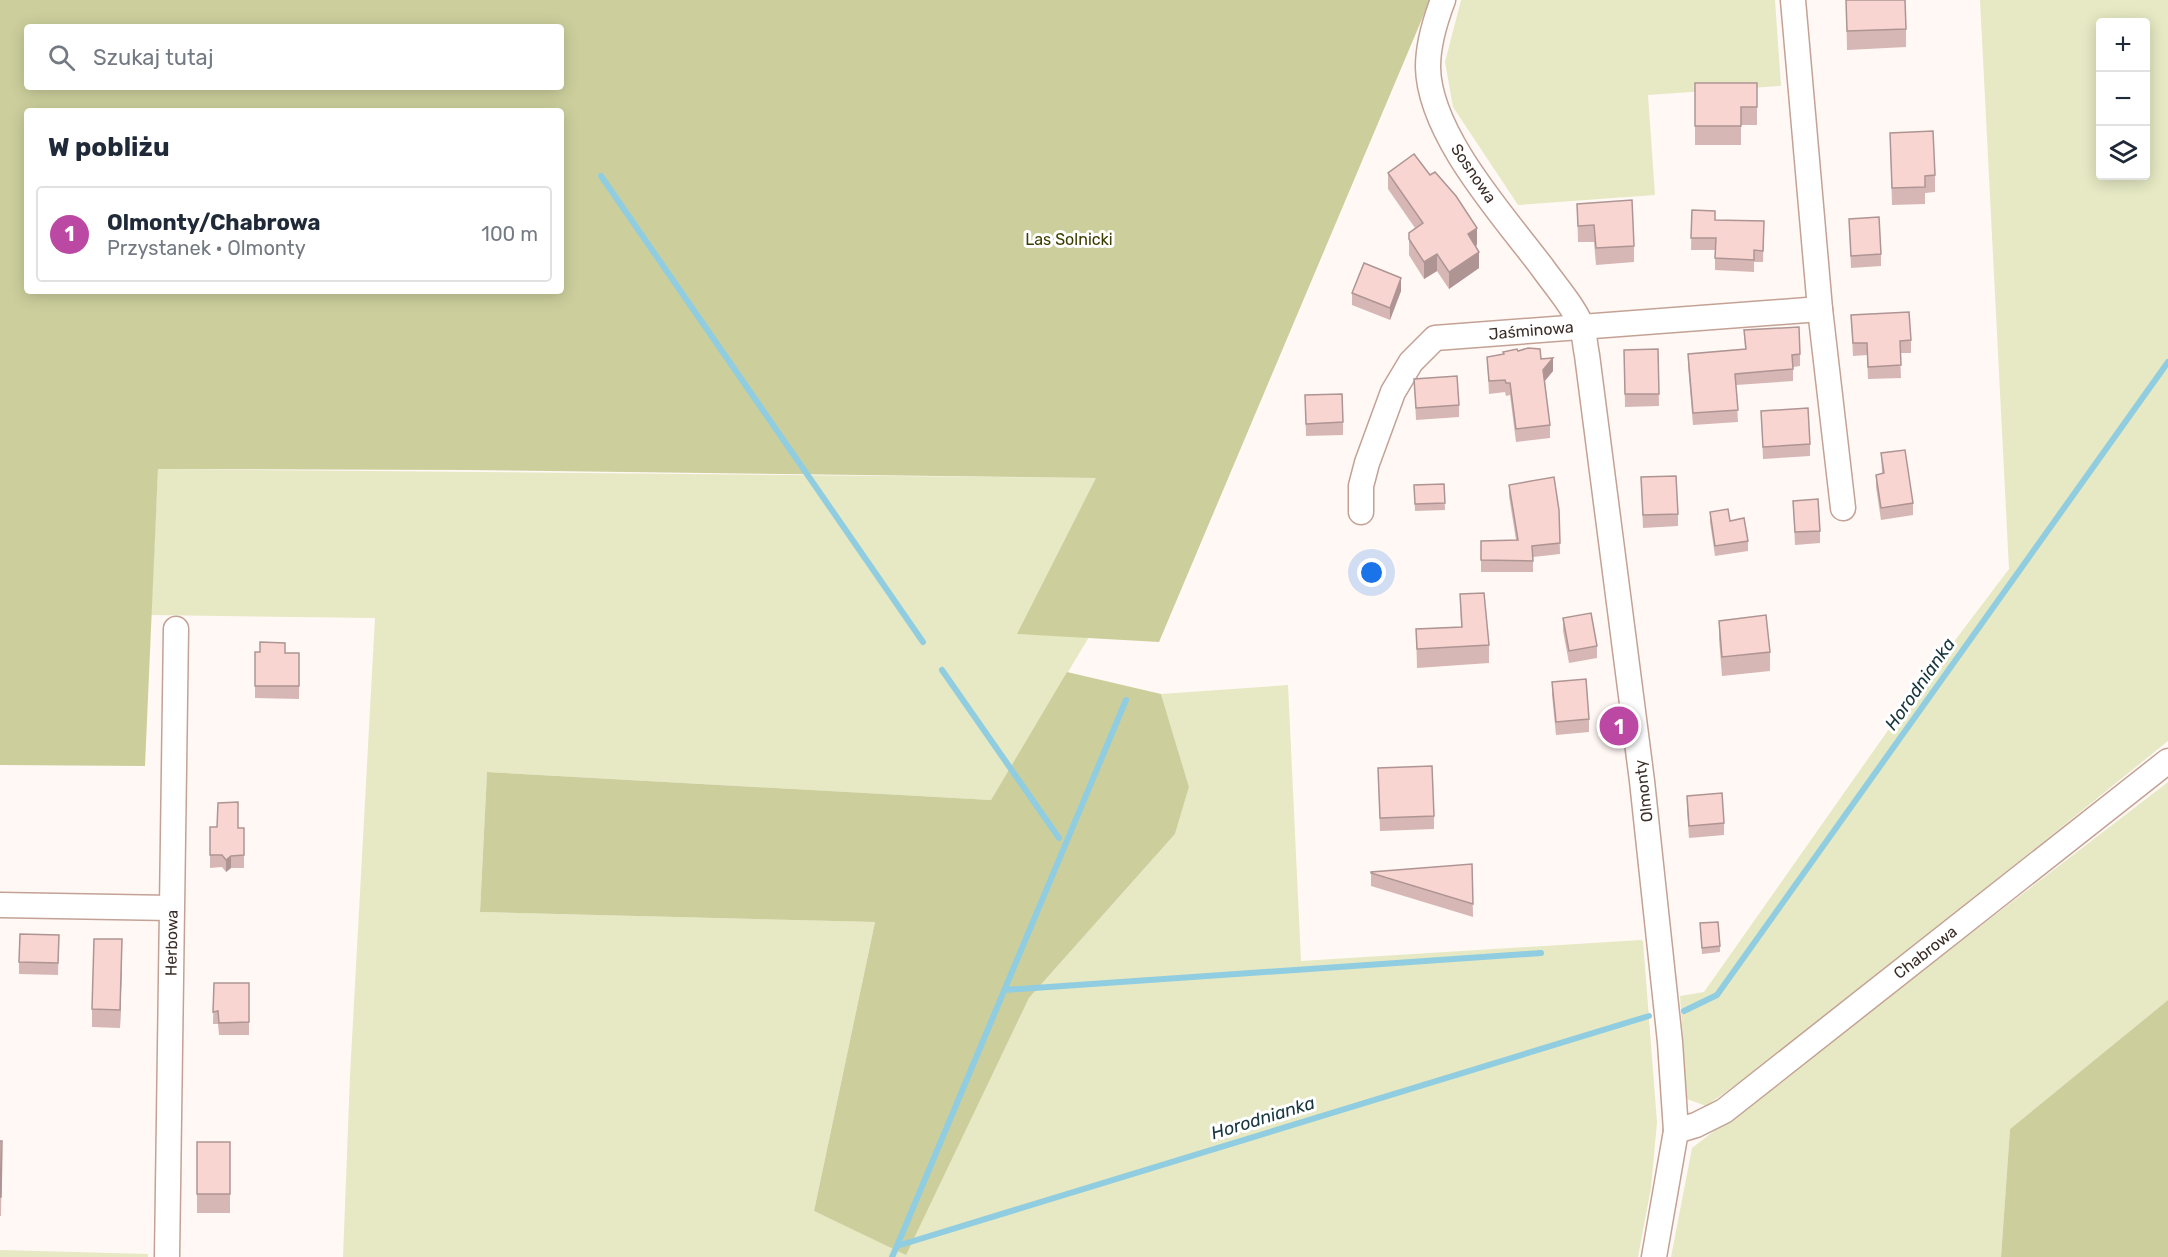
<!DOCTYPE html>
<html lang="pl">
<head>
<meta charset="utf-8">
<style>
	:root { --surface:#fff; --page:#f2f2f3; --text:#1f2937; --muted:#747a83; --line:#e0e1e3; --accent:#bb49a4 }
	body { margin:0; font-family:Rubik,sans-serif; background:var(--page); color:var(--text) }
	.controls { position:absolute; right:18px; top:18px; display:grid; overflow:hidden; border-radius:6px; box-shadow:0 3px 15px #0003 }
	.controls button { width:54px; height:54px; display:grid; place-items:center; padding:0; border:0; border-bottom:2px solid var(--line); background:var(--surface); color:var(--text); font:30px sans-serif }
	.you { position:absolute; left:1372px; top:573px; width:21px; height:21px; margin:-15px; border:4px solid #fff; border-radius:50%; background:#1a73e8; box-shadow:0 0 0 9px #1a73e833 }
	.badge { display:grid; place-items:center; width:39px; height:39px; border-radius:50%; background:var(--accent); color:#fff; font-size:20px; font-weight:700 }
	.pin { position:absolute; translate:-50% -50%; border:3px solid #fff; box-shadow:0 2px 6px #0006 }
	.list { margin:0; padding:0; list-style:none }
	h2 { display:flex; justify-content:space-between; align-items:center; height:78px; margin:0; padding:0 24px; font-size:26px }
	h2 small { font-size:20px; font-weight:400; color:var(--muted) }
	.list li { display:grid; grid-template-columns:39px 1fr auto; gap:18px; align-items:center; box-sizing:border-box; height:96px; margin:0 12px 12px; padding:0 12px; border:2px solid var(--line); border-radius:6px }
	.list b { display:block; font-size:22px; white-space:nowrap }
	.list p { margin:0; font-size:20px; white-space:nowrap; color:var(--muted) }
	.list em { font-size:20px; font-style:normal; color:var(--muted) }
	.icon { flex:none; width:33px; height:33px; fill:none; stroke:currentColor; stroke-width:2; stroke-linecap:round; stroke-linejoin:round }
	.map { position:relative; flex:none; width:2168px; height:1257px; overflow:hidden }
	.search { position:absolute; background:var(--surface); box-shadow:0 3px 15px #0003; left:24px; top:24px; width:540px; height:66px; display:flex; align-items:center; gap:15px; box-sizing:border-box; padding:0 21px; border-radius:6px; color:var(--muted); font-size:22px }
	.panel { position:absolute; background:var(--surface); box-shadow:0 3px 15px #0003; left:24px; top:108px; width:540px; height:186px; border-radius:6px }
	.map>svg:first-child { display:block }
	.green { fill:#e6e9c3; fill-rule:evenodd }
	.forest { fill:#cccf9c; fill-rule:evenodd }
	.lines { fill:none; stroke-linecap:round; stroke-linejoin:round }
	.stream { stroke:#90cde0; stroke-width:6 }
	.minor-casing { stroke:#c3a295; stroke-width:27 }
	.minor { stroke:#fff; stroke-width:24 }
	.wall { fill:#d6b7b5 }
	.shaded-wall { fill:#ae9593 }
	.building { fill:#f9d5d2; stroke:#ae9593; stroke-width:1.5 }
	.labels { text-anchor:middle; stroke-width:6; stroke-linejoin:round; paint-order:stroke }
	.street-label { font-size:16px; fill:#3a2d27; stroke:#fff }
	.park-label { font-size:16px; fill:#3d3d00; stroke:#fff }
	.water-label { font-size:18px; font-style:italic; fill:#17353e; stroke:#fff }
</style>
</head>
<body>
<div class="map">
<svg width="2168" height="1257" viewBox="0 0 2168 1257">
	<rect width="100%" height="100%" fill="#fff8f5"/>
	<g class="green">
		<path d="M 1461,0 L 1775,0 L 1781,86 L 1648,95 L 1655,195 L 1518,205 L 1453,107 L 1445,62 Z"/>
		<path d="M 1980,0 L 2168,0 L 2168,741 L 1792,1045 L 1706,1106 L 1687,1099 L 1680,996 L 1704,992 L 1903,709 L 2009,569 ZM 2100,22 L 2146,22 L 2146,176 L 2100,176 Z"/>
		<path d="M 158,469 L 1097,478 L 1018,634 L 1089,637 L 991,800 L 487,772 L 480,912 L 875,922 L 814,1211 L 906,1254 L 1029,998 L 1175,834 L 1189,787 L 1161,694 L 1288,685 L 1301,961 L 1641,940 L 1643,941 L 1657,1122 L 1651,1188 L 1638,1257 L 343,1257 L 350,1076 L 375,618 L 151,615 Z"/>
		<path d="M 2168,782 L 2168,1000 L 2010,1129 L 2001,1257 L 1671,1257 L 1692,1148 Z"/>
		<path d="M 0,1250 L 148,1254 L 148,1257 L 0,1257 Z"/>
	</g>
	<g class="forest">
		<path d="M 0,0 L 1430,0 L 1159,642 L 1017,634 L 1096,478 L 469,470 L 158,469 L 145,766 L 0,765 ZM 27,27 L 561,27 L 561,87 L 27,87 ZM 27,111 L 561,111 L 561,291 L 27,291 Z"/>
		<path d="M 1067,672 L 1161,694 L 1189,787 L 1175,834 L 1029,998 L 906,1255 L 814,1211 L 875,922 L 480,912 L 487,772 L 991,800 Z"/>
		<path d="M 2168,1000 L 2168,1257 L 2001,1257 L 2010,1129 Z"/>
	</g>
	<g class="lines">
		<g class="stream">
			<path d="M 601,176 L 923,642"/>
			<path d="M 942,670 L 1059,838"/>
			<path d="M 1004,990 L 1541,953"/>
			<path d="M 1684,1011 L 1717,995 L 2168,362"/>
			<path d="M 897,1246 L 1126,700"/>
			<path d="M 892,1257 L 897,1246 L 1649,1016"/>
		</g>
		<g class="minor-casing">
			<g id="minor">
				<path d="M 1443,0 C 1435,21 1428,44 1428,67 C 1429,134 1502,214 1542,267 C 1553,283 1577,310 1582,328 C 1585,337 1585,346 1587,355 L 1642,781 L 1670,1042 L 1676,1131 L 1654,1257"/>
				<path d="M 1793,0 L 1820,309 L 1843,508"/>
				<path d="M 1361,512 L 1361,486 L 1367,463 L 1393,392 L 1411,362 L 1435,338 L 1820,309"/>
				<path d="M 0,905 L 171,908"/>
				<path d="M 1676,1131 L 1696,1125 L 1724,1111 L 2168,761"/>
				<path d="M 167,1257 L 176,629"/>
			</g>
		</g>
		<use href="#minor" class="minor"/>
	</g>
	<g class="wall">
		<path d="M 1846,0 L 1906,29 L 1906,47 L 1847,50 Z"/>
		<path d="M 1695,83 L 1757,83 L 1757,125 L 1741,125 L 1741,145 L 1695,145 Z"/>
		<path d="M 1890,133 L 1935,175 L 1935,192 L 1925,193 L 1925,204 L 1892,205 Z"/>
		<path d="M 1388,173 L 1477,245 L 1475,246 L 1479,268 L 1449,289 L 1437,271 L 1424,279 L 1409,255 L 1409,233 L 1415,228 L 1388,189 Z"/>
		<path d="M 1577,204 L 1634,246 L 1634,262 L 1596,265 L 1594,242 L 1578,242 Z"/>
		<path d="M 1692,210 L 1715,220 L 1764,221 L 1763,262 L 1754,262 L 1754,272 L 1715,270 L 1715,250 L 1691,250 Z"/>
		<path d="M 1849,219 L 1881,254 L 1881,266 L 1851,268 Z"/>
		<path d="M 1401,291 L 1390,320 L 1352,305 L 1352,293 Z"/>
		<path d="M 1851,315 L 1911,340 L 1911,353 L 1900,353 L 1901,378 L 1868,379 L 1867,355 L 1853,356 Z"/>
		<path d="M 1744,330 L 1800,354 L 1800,366 L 1793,367 L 1793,381 L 1736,385 L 1738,422 L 1693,425 L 1688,366 L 1688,354 L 1745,349 Z"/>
		<path d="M 1658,349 L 1659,406 L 1625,407 L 1624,350 Z"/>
		<path d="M 1518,351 L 1541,359 L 1553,371 L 1545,381 L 1550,425 L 1550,438 L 1516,442 L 1510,395 L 1506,396 L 1505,392 L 1489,394 L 1487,357 Z"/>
		<path d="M 1414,379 L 1459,405 L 1459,417 L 1416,420 Z"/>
		<path d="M 1305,395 L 1343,422 L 1343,435 L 1306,436 Z"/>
		<path d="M 1761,411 L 1810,444 L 1810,456 L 1763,459 Z"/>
		<path d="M 1881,453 L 1913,503 L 1913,515 L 1881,520 L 1876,487 L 1876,475 L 1882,474 Z"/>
		<path d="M 1641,477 L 1678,514 L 1678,526 L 1643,528 Z"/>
		<path d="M 1444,484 L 1445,510 L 1415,511 L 1414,485 Z"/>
		<path d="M 1509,485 L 1559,510 L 1560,554 L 1533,557 L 1533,572 L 1481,572 L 1481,541 L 1516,540 L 1509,496 Z"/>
		<path d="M 1793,501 L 1820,531 L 1820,543 L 1795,545 Z"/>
		<path d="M 1710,512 L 1730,521 L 1748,541 L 1748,551 L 1715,556 L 1710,522 Z"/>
		<path d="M 1460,594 L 1489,645 L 1489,663 L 1417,668 L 1416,629 L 1461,627 Z"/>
		<path d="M 1563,618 L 1597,646 L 1597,658 L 1569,663 L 1563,631 Z"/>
		<path d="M 1719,621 L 1770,652 L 1770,671 L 1722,676 L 1719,639 Z"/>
		<path d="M 255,652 L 299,653 L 299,699 L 255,698 Z"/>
		<path d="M 1552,682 L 1589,719 L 1589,732 L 1556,735 L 1552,695 Z"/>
		<path d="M 1378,768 L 1434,816 L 1434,829 L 1380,831 Z"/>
		<path d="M 1687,796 L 1724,823 L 1724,835 L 1689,838 L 1687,809 Z"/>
		<path d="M 210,827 L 244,828 L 244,868 L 231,868 L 226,872 L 222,867 L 210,868 Z"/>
		<path d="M 1472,864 L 1473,917 L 1371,886 L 1371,872 Z"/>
		<path d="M 1700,923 L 1720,946 L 1720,952 L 1702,954 Z"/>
		<path d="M 59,935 L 58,975 L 19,974 L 19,962 Z"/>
		<path d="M 122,958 L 120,1028 L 92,1027 L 92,1009 Z"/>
		<path d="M 214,983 L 249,983 L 249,1035 L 219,1035 L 218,1024 L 213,1024 Z"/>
		<path d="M 0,1141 L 2,1160 L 1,1216 L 0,1216 Z"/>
		<rect x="197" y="1142" width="33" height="71"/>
	</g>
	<g class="shaded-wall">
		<path d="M 1477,228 L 1477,245 L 1468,251 L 1468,234 Z"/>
		<path d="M 1479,252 L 1479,268 L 1449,289 L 1449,272 Z"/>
		<path d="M 1437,254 L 1437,271 L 1424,279 L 1424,262 Z"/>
		<path d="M 1401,278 L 1401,291 L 1390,320 L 1390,308 Z"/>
		<path d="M 1553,358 L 1553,371 L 1543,383 L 1543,370 Z"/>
		<path d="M 231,856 L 231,868 L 226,872 L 226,860 Z"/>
		<path d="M 122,939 L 122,958 L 120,1028 L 120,1010 Z"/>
	</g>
	<g class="building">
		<path d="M 1846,0 L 1905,0 L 1906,29 L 1847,31 Z"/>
		<path d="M 1695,83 L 1757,83 L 1757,107 L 1741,107 L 1741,126 L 1695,126 Z"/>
		<path d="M 1933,131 L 1935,175 L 1925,176 L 1925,187 L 1892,188 L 1890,133 Z"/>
		<path d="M 1414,154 L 1430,175 L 1435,172 L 1456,196 L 1477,228 L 1468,234 L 1479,252 L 1449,272 L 1437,254 L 1424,262 L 1409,239 L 1409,233 L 1423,223 L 1388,173 Z"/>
		<path d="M 1632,200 L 1634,246 L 1596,248 L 1594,225 L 1578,226 L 1577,204 Z"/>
		<path d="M 1692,210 L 1715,211 L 1715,220 L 1764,221 L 1763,251 L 1754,250 L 1754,260 L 1715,258 L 1716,238 L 1691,238 Z"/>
		<path d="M 1879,217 L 1881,254 L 1851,256 L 1849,219 Z"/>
		<path d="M 1364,263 L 1401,278 L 1390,308 L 1352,293 Z"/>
		<path d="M 1909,312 L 1911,340 L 1900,341 L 1901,365 L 1868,367 L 1867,343 L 1853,343 L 1851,315 Z"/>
		<path d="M 1799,327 L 1800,354 L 1792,355 L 1793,369 L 1735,374 L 1738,410 L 1693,413 L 1688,354 L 1746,349 L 1744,330 Z"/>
		<path d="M 1528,348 L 1540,349 L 1541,359 L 1553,358 L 1543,370 L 1550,425 L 1516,429 L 1510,383 L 1506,383 L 1505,380 L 1489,381 L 1487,357 L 1504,354 L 1503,352 L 1517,349 L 1518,351 Z"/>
		<path d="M 1658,349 L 1659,394 L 1625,394 L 1624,350 Z"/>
		<path d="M 1457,376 L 1459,405 L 1416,408 L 1414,379 Z"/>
		<path d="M 1342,394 L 1343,422 L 1306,424 L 1305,395 Z"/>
		<path d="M 1808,408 L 1810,444 L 1763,447 L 1761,411 Z"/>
		<path d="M 1905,450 L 1913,503 L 1881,508 L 1876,475 L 1884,473 L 1881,453 Z"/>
		<path d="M 1676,476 L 1678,514 L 1643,515 L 1641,477 Z"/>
		<path d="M 1554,477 L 1559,510 L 1560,543 L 1532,546 L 1533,561 L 1481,560 L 1481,541 L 1518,540 L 1509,485 Z"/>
		<path d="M 1444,484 L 1445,503 L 1415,504 L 1414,485 Z"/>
		<path d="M 1818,499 L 1820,531 L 1795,532 L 1793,501 Z"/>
		<path d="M 1728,509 L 1730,521 L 1744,518 L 1748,541 L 1715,546 L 1710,512 Z"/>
		<path d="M 1484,593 L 1489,645 L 1417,649 L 1416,629 L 1462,627 L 1460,594 Z"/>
		<path d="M 1591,613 L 1597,646 L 1569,651 L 1563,618 Z"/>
		<path d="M 1766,615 L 1770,652 L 1722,657 L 1719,621 Z"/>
		<path d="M 260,642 L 285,643 L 285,653 L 299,653 L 299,686 L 255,686 L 255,652 L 260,652 Z"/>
		<path d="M 1586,679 L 1589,719 L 1556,722 L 1552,682 Z"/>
		<path d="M 1432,766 L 1434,816 L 1380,818 L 1378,768 Z"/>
		<path d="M 1722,793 L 1724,823 L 1689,826 L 1687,796 Z"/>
		<path d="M 238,802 L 238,828 L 244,828 L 244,855 L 231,856 L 226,860 L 222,855 L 210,855 L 210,827 L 217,827 L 218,803 Z"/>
		<path d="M 1472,864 L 1473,904 L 1371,873 L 1371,872 Z"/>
		<path d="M 1718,922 L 1720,946 L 1702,948 L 1700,923 Z"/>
		<path d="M 20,934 L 59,935 L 58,963 L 19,962 Z"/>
		<path d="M 94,939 L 122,939 L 120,1010 L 92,1009 Z"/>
		<path d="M 214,983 L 249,983 L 249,1022 L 219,1023 L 218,1011 L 213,1012 Z"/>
		<path d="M 0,1141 L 2,1141 L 1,1197 L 0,1197 Z"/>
		<rect x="197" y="1142" width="33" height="52"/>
	</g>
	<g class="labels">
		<g class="street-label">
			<text transform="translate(1474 173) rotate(56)" y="6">Sosnowa</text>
			<text transform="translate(1531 330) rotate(-5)" y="6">Jaśminowa</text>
			<text transform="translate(1643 791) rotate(-97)" y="6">Olmonty</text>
			<text transform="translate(171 943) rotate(-89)" y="6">Herbowa</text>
			<text transform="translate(1925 952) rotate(-38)" y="6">Chabrowa</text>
		</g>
		<g class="park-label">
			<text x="1069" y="245">Las Solnicki</text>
		</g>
		<g class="water-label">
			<text transform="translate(1920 684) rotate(-55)" y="6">Horodnianka</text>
			<text transform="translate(1263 1118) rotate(-17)" y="6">Horodnianka</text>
		</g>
	</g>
</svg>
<div class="controls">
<button>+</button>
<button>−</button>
<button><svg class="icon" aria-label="layers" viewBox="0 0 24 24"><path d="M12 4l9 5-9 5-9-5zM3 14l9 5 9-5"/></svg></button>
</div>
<div class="you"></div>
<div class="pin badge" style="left:1619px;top:726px">1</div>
<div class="search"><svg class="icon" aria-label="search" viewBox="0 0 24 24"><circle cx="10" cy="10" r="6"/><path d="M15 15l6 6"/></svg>Szukaj tutaj</div>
<section class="panel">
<h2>W pobliżu<small></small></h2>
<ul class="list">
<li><span class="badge">1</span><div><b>Olmonty/Chabrowa</b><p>Przystanek · Olmonty</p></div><em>100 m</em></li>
</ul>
</section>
</div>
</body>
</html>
